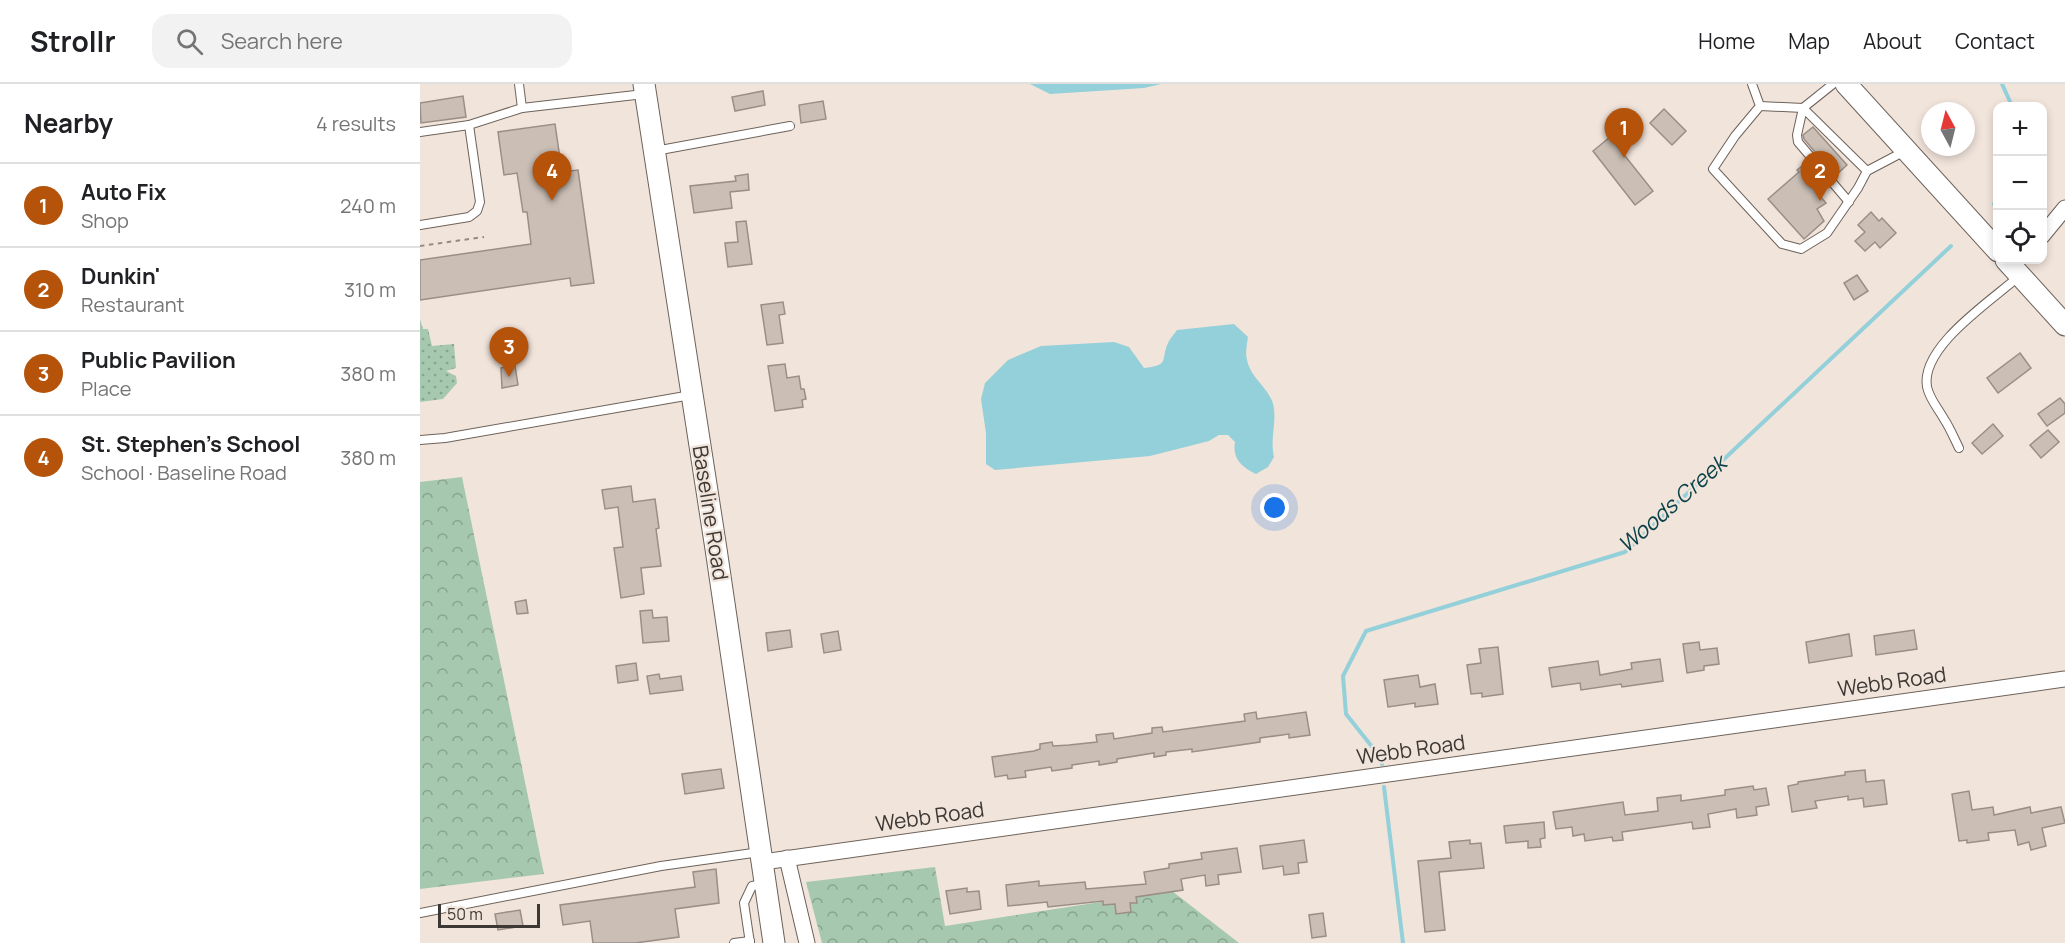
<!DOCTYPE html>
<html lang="en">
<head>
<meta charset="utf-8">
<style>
	:root { --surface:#fff; --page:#f2f2f2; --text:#202124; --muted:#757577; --line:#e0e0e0; --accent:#b45309 }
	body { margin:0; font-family:Manrope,sans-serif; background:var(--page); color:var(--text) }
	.controls { position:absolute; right:18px; top:18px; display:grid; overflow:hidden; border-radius:12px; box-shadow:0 3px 9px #0003 }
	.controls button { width:54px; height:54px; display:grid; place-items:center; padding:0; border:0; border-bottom:2px solid var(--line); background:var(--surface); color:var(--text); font:30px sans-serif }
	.compass { position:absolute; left:1501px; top:18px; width:54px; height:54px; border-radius:50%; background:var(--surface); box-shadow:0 3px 9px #0003; rotate:353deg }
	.scale { position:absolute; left:18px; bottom:15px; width:102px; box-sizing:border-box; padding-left:6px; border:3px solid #3d3834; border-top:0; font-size:16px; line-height:21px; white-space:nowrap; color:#3d3834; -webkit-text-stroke:4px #f1e4db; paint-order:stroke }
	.you { position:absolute; left:855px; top:424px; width:21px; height:21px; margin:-15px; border:4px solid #fff; border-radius:50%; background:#1a73e8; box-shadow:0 0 0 9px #1a73e833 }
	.badge { display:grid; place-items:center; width:39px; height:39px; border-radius:50%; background:var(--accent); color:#fff; font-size:20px; font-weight:700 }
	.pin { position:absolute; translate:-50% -50px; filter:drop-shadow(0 2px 3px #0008) }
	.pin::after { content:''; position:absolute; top:32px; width:21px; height:18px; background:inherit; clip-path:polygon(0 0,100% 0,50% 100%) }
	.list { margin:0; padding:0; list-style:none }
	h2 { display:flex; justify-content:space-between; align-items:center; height:78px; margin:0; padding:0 24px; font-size:26px }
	h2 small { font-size:20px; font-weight:400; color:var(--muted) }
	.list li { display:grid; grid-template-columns:39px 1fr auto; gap:18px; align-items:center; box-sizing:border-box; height:84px; padding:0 24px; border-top:2px solid var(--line) }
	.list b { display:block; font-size:22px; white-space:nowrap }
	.list p { margin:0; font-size:20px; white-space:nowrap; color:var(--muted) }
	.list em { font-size:20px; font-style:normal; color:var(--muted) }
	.icon { flex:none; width:33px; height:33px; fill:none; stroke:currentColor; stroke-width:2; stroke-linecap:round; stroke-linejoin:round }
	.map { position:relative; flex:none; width:1645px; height:859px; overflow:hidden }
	header { display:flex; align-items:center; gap:36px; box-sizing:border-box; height:84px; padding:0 30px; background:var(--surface); border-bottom:2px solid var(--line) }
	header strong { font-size:28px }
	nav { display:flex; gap:33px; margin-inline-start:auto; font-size:21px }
	.search { width:420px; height:54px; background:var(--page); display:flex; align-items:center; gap:15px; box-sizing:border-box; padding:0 21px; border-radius:18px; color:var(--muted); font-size:22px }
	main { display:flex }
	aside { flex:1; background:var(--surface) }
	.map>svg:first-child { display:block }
	.grass { fill:url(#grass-dots) }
	.forest { fill:url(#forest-crowns) }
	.water { fill:#94d0da }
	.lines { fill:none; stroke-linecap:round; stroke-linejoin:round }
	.stream { stroke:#94d0da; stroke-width:4 }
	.building { fill:#cabeb5; stroke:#9a8e86; stroke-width:1.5 }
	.lane-casing { stroke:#6d625a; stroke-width:10 }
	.street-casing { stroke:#6d625a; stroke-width:17 }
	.secondary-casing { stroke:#6d625a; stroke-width:23 }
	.path { stroke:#928983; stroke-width:2; stroke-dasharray:4.5 4.5; stroke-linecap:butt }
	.lane { stroke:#fff; stroke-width:8 }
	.street { stroke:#fff; stroke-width:15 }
	.secondary { stroke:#fff; stroke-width:21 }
	.labels { text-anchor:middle; stroke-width:4.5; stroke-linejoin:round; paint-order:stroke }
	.street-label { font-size:21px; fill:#3d3834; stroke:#f1e4db }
	.water-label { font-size:22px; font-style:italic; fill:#094249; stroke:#f1e4db }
</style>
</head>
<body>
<header>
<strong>Strollr</strong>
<div class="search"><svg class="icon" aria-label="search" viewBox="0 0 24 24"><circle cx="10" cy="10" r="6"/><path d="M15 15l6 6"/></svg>Search here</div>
<nav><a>Home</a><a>Map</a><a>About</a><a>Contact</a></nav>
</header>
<main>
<aside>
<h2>Nearby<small>4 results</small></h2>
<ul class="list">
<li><span class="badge">1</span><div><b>Auto Fix</b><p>Shop</p></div><em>240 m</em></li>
<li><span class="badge">2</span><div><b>Dunkin'</b><p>Restaurant</p></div><em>310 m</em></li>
<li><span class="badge">3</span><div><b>Public Pavilion</b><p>Place</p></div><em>380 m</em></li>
<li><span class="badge">4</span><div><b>St. Stephen's School</b><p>School · Baseline Road</p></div><em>380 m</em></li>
</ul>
</aside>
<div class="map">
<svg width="1645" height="859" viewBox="0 0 1645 859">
	<defs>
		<pattern id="grass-dots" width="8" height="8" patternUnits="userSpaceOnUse" patternTransform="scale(1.5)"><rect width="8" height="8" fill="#a6c8af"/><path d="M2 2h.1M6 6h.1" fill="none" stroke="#88a38f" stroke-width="1.8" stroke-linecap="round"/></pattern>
		<pattern id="forest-crowns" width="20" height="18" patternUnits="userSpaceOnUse" patternTransform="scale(1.5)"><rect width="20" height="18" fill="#a6c8af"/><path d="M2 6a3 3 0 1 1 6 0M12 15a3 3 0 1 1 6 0" fill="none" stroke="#88a38f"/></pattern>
	</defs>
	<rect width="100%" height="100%" fill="#f1e4db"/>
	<path class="grass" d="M 0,235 L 3,245 L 8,245 L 12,262 L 34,260 L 36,284 L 26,287 L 36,292 L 37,299 L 23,315 L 0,318 Z"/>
	<g class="forest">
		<path d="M 42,393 L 124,790 L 0,805 L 0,398 Z"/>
		<path d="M 515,783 L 525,842 L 752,807 L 819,859 L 402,859 L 386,798 Z"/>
	</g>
	<g class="water">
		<path d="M 610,0 L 741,0 L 724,4 L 630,10 Z"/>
		<path d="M 814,240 L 828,253 C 827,260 825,269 827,276 C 831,296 852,305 854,325 C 856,342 850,355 854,373 L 848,383 L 836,390 C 822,383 812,375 815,358 L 808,351 L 799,351 L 789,357 L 730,372 L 575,386 L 566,380 L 566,349 L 561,315 L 565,299 L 588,276 L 621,262 L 694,258 L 709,263 L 724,284 C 751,281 740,276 748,259 C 750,255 754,250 757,246 Z"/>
	</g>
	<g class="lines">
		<g class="stream">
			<path d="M 1582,0 L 1592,22"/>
			<path d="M 1574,120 L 1578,113"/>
			<path d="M 962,680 L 961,674 L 926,630 L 923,592 L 946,547 L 1205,468 L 1531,162"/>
			<path d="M 964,703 L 983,859"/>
		</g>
	</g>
	<g class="building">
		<path d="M 343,7 L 345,21 L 315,27 L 312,13 Z"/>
		<path d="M 43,12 L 46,33 L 1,39 L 0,19 Z"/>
		<path d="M 403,17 L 406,35 L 381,39 L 379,21 Z"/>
		<path d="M 1244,25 L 1266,47 L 1252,61 L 1230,39 Z"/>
		<path d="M 135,40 L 142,88 L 158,86 L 174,199 L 151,202 L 150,194 L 0,216 L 0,176 L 111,160 L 107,128 L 103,128 L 97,89 L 84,91 L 78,48 Z"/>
		<path d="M 1393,43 L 1427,81 L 1415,92 L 1384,55 L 1383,51 Z"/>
		<path d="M 1190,53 L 1233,107 L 1215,121 L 1173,67 Z"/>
		<path d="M 1387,78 L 1406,100 L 1404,102 L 1406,104 L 1399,111 L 1406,119 L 1397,125 L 1404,137 L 1384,155 L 1348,115 L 1379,88 L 1377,86 Z"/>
		<path d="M 328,90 L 329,106 L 310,108 L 312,124 L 274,129 L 270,102 L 316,97 L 315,92 Z"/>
		<path d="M 1451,128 L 1459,137 L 1462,134 L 1476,149 L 1460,164 L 1455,158 L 1445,167 L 1435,157 L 1445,148 L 1438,141 Z"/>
		<path d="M 326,137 L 332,180 L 308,183 L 305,159 L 318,158 L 316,138 Z"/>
		<path d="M 1437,191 L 1448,207 L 1434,216 L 1424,199 Z"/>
		<path d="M 363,218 L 365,230 L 359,231 L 363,259 L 347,261 L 341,221 Z"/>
		<path d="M 1600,269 L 1611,284 L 1578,309 L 1567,294 Z"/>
		<path d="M 365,280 L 367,294 L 379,292 L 381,305 L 384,305 L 386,315 L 382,316 L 383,323 L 355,327 L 348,282 Z"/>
		<path d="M 95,282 L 98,301 L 82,304 L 81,284 Z"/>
		<path d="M 1640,314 L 1645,320 L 1645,329 L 1627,342 L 1618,330 Z"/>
		<path d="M 1573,340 L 1583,352 L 1562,370 L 1552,359 Z"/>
		<path d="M 1628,346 L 1639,358 L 1621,374 L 1610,361 Z"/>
		<path d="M 211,402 L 213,418 L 235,415 L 239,444 L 236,445 L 241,482 L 221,484 L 224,510 L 201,514 L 194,464 L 203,463 L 198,423 L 185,425 L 182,406 Z"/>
		<path d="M 106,516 L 108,529 L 97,530 L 95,518 Z"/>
		<path d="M 232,526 L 233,534 L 247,533 L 249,557 L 223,559 L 220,527 Z"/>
		<path d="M 370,546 L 372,563 L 348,567 L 346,549 Z"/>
		<path d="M 1494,546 L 1497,565 L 1456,571 L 1454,552 Z"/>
		<path d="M 418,547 L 421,566 L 404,569 L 401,550 Z"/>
		<path d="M 1429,550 L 1432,572 L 1389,579 L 1386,558 Z"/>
		<path d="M 1279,558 L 1280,566 L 1297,564 L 1299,580 L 1284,582 L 1284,586 L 1267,589 L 1263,560 Z"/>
		<path d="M 1078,563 L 1083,610 L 1062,613 L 1062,609 L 1051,610 L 1047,581 L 1061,579 L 1059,565 Z"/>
		<path d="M 1240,575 L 1243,597 L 1202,603 L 1201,600 L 1161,606 L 1160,599 L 1132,603 L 1129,584 L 1178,577 L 1180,591 L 1212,585 L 1211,579 Z"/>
		<path d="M 216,579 L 218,596 L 198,599 L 196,582 Z"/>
		<path d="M 239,590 L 240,595 L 261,592 L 263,606 L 230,610 L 227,592 Z"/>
		<path d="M 998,591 L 1000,603 L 1015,600 L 1018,620 L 995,623 L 995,619 L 968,623 L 964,596 Z"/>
		<path d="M 836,628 L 837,635 L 886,628 L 890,651 L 869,654 L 869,650 L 840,654 L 840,658 L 772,668 L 772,665 L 746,668 L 746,671 L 734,673 L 734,669 L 697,675 L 697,678 L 679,681 L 679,677 L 652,681 L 652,684 L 632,687 L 631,683 L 605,687 L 606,693 L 588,695 L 587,691 L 575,693 L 572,673 L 614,667 L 620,665 L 620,660 L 632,658 L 633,662 L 649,661 L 677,658 L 676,651 L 693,649 L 694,655 L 732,649 L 732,644 L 742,643 L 743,648 L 825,637 L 824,630 Z"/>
		<path d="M 301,685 L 304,704 L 265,710 L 262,690 Z"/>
		<path d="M 1445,686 L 1446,698 L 1464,696 L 1467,720 L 1444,723 L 1443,714 L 1428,716 L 1428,712 L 1395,717 L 1397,724 L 1372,728 L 1368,702 L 1378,700 L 1378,698 L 1425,691 L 1425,688 Z"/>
		<path d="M 1333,702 L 1334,706 L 1346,704 L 1349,721 L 1336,723 L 1337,731 L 1317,734 L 1316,725 L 1288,730 L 1290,743 L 1273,745 L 1272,738 L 1202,748 L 1203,756 L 1193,757 L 1192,753 L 1165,757 L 1164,750 L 1153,752 L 1152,743 L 1136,745 L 1133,728 L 1203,718 L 1205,731 L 1238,727 L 1237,714 L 1261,711 L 1261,717 L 1305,711 L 1305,706 Z"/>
		<path d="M 1549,707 L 1552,726 L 1573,723 L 1574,731 L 1610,723 L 1611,729 L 1641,723 L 1645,739 L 1622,744 L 1626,762 L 1611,766 L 1609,758 L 1598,761 L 1595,746 L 1568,749 L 1569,756 L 1547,759 L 1547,756 L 1539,757 L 1532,710 Z"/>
		<path d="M 1124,738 L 1125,754 L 1120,755 L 1121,763 L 1108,764 L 1108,757 L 1086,759 L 1084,742 Z"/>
		<path d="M 884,756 L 887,778 L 878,779 L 879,789 L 864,791 L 863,782 L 843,785 L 840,762 Z"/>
		<path d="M 1050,756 L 1050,760 L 1061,759 L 1064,784 L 1019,788 L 1025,846 L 1005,848 L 998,777 L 1031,774 L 1029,758 Z"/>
		<path d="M 817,764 L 821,788 L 798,791 L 799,800 L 786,802 L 785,791 L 761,795 L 763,806 L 716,813 L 717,819 L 710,819 L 711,828 L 696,830 L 695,820 L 683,821 L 683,817 L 628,823 L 627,818 L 588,822 L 586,801 L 619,797 L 619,802 L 665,798 L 666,805 L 726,800 L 724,788 L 749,784 L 749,780 L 782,775 L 781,769 Z"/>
		<path d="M 296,785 L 299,819 L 255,825 L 259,853 L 215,859 L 173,859 L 170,837 L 143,841 L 140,821 L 275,803 L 273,788 Z"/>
		<path d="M 547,804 L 547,808 L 559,807 L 561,825 L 530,830 L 526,807 Z"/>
		<path d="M 100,826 L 103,842 L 78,846 L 75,830 Z"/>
		<path d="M 903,829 L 906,852 L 892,854 L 889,831 Z"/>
	</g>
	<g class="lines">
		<g class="lane-casing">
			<g id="lane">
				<path d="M 99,0 L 102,24"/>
				<path d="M 1332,0 L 1340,22 L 1315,52 L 1293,85 L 1362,160 L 1381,165 L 1407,149 L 1438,104 L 1447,87 L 1485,67"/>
				<path d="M 1340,22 L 1383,24 L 1413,0"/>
				<path d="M 1383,24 L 1377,51 L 1378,58 L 1429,118"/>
				<path d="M 1383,24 L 1447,87"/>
				<path d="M 0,48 L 49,41 L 102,24 L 224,10"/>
				<path d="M 235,67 L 370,42"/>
				<path d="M 0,141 L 49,133 L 57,127 L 60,118 L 49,41"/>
				<path d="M 0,356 L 25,354 L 271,311"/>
				<path d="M 1539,364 C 1534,354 1530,344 1524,335 C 1518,324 1510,316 1507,303 C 1500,263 1571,217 1598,193"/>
				<path d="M 0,829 L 241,782 L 340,768"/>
				<path d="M 314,859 L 330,857"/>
				<path d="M 330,859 L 324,819 L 332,802 L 343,800"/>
			</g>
		</g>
		<g class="street-casing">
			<g id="street">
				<path d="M 1622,152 L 1645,124"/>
				<path d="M 367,774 L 387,859"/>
				<path d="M 343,778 L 1645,595"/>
			</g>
		</g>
		<g class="secondary-casing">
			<g id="secondary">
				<path d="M 224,0 L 296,465 L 354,859"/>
				<path d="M 1426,0 L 1578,167"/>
				<path d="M 1586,176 L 1645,241"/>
			</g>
		</g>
		<path class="path" d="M 0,162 L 64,153"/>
		<use href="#lane" class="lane"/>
		<use href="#street" class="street"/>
		<use href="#secondary" class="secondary"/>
	</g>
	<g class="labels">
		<g class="street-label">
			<text transform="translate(290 429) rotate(81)" y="7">Baseline Road</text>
			<text transform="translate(1472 598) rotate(-8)" y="7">Webb Road</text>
			<text transform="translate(991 666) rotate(-8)" y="7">Webb Road</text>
			<text transform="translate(510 733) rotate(-8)" y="7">Webb Road</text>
		</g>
		<g class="water-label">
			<text transform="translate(1252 420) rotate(-41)" y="8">Woods Creek</text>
		</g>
	</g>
</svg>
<div class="controls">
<button>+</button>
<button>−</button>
<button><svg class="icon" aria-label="locate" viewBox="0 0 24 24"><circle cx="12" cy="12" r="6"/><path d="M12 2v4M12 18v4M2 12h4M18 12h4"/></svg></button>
</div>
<svg class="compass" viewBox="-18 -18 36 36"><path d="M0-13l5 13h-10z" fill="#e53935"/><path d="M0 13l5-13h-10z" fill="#757577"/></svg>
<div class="scale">50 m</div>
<div class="you"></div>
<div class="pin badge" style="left:1204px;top:74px">1</div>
<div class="pin badge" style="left:1400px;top:117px">2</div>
<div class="pin badge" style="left:89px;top:293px">3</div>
<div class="pin badge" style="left:132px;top:117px">4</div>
</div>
</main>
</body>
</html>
